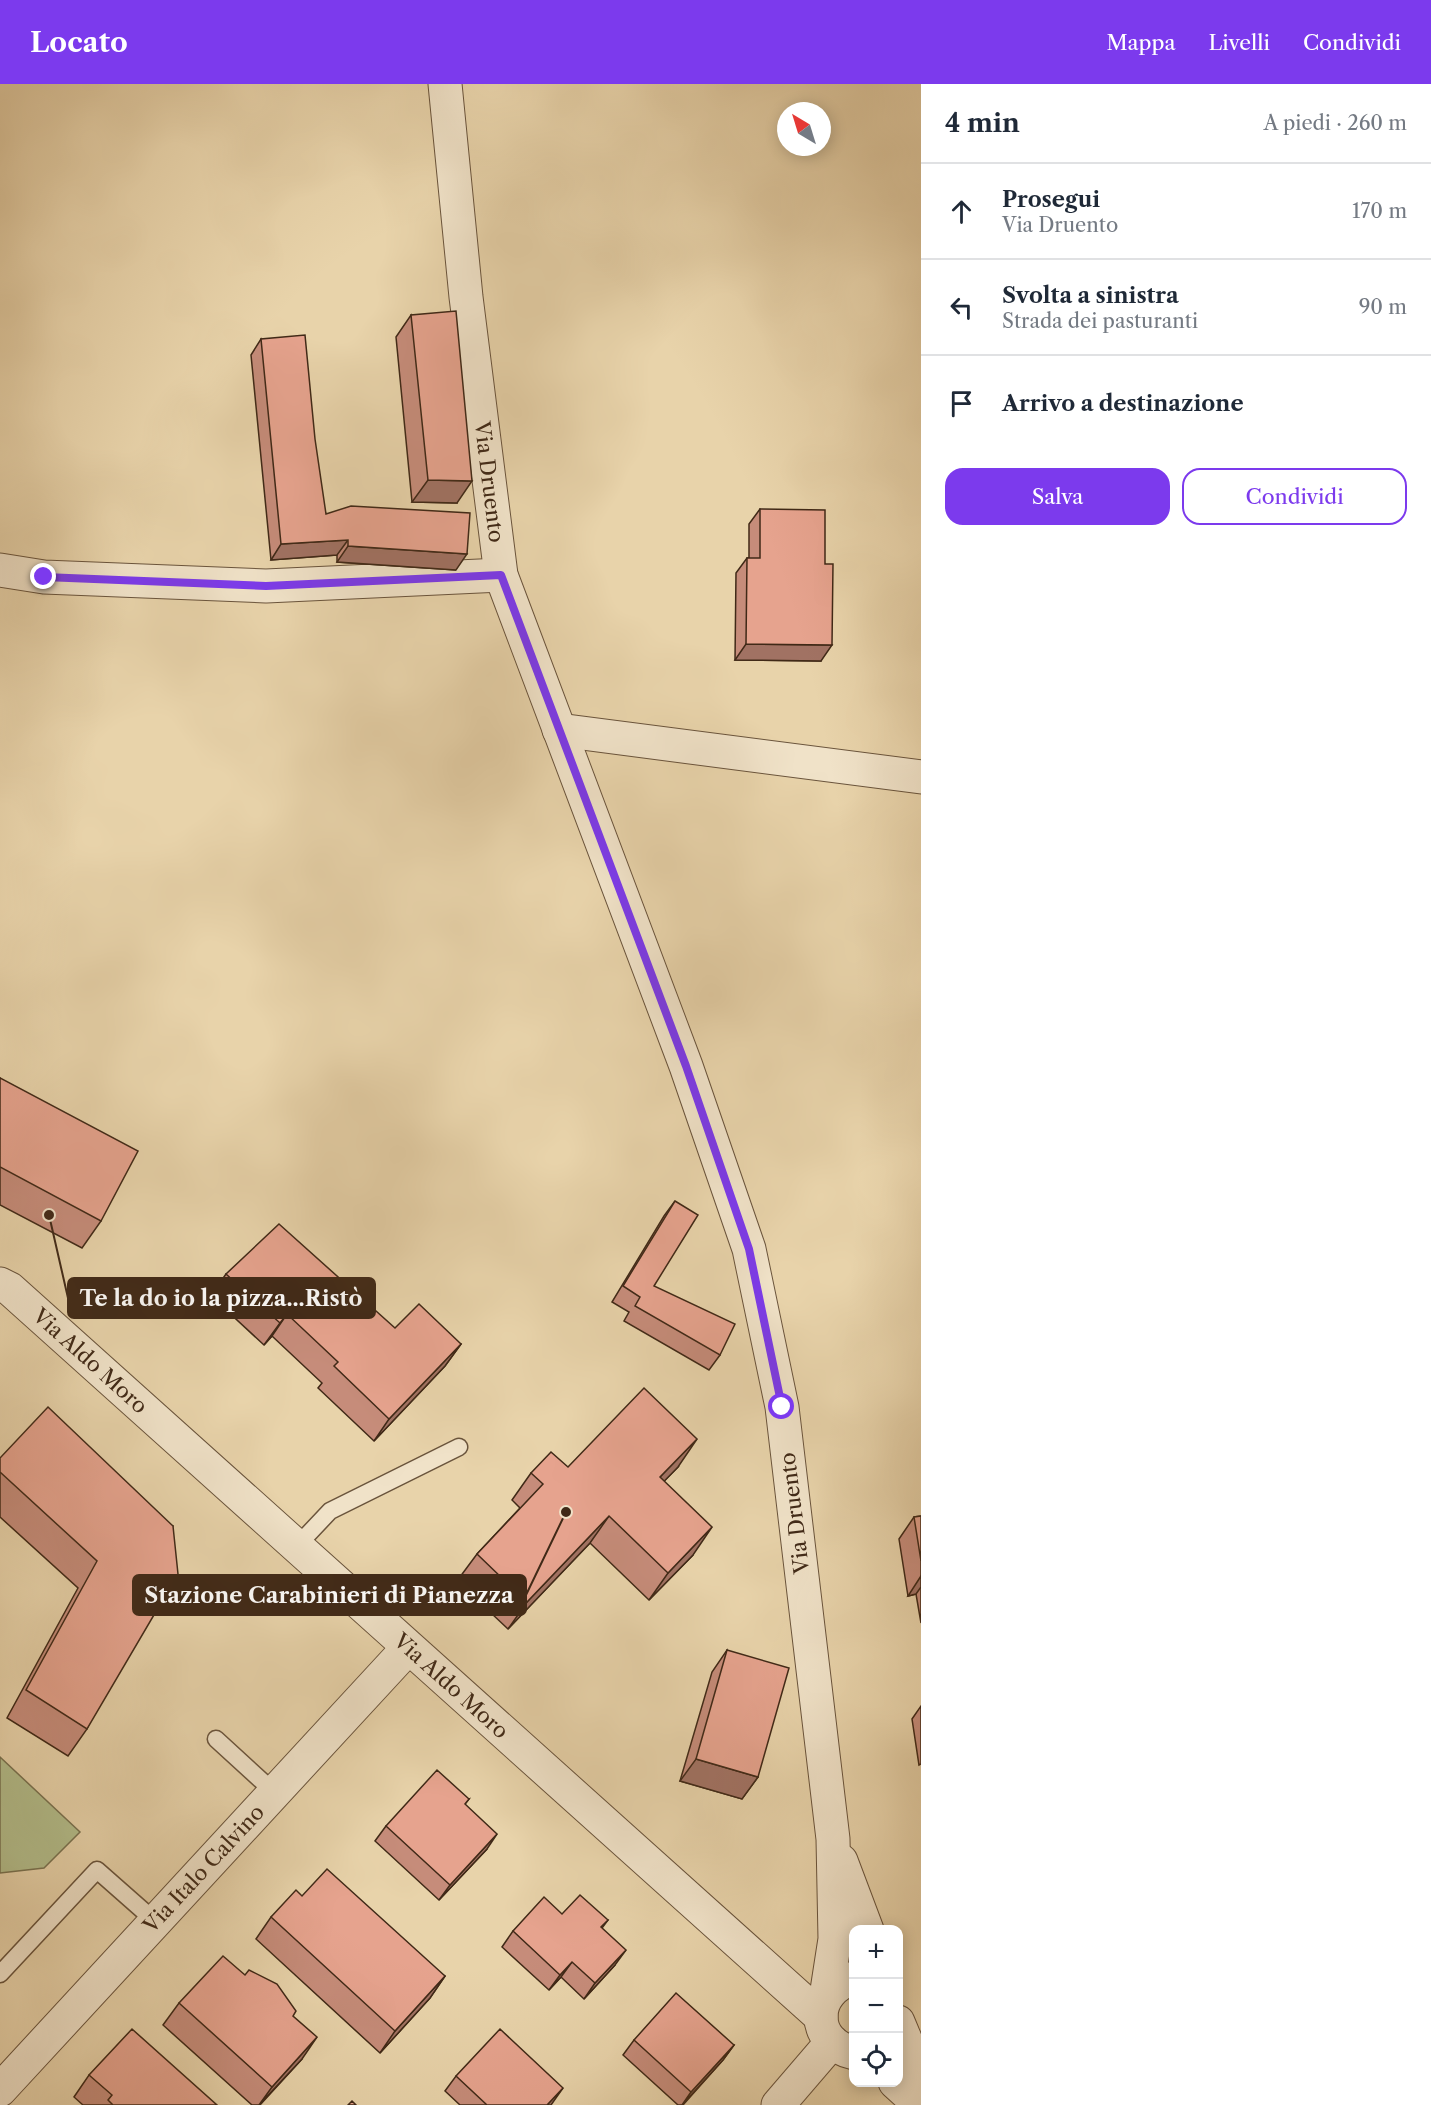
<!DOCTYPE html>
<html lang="it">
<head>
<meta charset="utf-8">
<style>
	:root { --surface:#fff; --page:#f2f2f3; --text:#1f2937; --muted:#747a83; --line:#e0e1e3; --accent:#7c3aed }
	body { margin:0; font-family:"Libre Caslon Text",serif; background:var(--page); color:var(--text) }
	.controls { position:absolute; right:18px; bottom:18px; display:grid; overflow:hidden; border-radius:12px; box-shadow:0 3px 15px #0003 }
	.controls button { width:54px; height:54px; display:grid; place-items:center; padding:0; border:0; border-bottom:2px solid var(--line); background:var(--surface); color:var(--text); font:30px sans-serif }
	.compass { position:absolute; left:777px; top:18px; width:54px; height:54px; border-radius:50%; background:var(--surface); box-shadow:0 3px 15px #0003; rotate:322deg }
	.stop { position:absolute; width:18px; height:18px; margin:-14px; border:4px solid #7c3aed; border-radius:50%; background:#fff }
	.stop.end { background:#7c3aed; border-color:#fff; box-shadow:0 2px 6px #0008 }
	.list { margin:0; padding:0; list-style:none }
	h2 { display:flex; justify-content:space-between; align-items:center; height:78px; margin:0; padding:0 24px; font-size:26px }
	h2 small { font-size:20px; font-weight:400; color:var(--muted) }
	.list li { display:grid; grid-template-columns:39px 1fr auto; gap:18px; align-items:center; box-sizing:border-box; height:96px; padding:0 24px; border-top:2px solid var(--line) }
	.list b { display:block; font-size:22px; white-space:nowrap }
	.list p { margin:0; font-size:20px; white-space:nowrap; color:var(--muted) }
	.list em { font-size:20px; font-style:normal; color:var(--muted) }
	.actions { display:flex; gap:12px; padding:18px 24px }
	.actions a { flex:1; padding:14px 0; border:2px solid var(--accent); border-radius:18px; text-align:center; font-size:21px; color:var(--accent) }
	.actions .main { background:var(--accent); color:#fff }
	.icon { flex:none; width:33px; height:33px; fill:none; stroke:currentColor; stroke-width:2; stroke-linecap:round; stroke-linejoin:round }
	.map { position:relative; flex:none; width:921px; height:2021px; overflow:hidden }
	header { display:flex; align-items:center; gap:36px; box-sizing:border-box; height:84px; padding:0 30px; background:var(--accent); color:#fff }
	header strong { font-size:28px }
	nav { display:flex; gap:33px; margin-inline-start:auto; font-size:21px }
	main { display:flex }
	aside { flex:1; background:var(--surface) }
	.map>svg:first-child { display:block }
	.green { fill:#b3bd8b; stroke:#7a7351; stroke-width:1.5 }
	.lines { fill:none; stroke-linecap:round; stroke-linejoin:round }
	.lane-casing { stroke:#6a543c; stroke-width:19 }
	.street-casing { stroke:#6a543c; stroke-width:35 }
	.lane { stroke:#f0e2c8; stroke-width:16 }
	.street { stroke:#f0e2c8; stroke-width:33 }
	.wall { fill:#c68c7a; stroke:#402917; stroke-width:1.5 }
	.shaded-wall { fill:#a17263; stroke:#402917; stroke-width:1.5 }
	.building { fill:#e6a38e; stroke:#402917; stroke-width:1.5 }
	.route { stroke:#7c3aed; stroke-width:8 }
	.labels { text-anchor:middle; stroke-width:6; stroke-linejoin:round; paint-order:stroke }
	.street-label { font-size:21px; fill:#402917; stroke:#f0e2c8 }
	.leader { fill:none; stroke:#402917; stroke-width:2 }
	.callout-dot { fill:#402917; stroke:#f0e2c8; stroke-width:2 }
	.callout { fill:#402917; stroke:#402917; stroke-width:2 }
	.callout-label { font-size:22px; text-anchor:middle; font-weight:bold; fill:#fff }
</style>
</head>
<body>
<header>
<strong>Locato</strong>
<nav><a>Mappa</a><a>Livelli</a><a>Condividi</a></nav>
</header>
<main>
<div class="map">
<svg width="921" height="2021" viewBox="0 0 921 2021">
	<rect width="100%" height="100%" fill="#e8d3aa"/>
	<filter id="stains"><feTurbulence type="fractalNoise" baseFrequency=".00333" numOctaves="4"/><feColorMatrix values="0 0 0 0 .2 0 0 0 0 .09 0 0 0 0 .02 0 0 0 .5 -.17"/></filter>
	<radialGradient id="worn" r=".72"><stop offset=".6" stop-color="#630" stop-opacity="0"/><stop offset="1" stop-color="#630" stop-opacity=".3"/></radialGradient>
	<path class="green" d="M 0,1673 L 80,1748 L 44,1784 L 0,1789 Z"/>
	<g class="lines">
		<g class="lane-casing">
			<g id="lane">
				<path d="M 296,1463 L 330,1427 L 459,1363"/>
				<path d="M 216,1655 L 275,1709"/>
				<path d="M 0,1890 L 97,1786 L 156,1838"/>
			</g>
		</g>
		<g class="street-casing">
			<g id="street">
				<path d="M 445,0 L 466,213 L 501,491 L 686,982 L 749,1165 L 782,1323 L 833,1755 L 835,1855 L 826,1913"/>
				<path d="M 0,486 L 44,493 L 266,502 L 501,491"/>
				<path d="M 559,646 L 921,693"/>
				<path d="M 0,1200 L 10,1205 L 821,1933"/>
				<path d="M 841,1777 L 867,1846"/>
				<path d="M 854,1894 C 810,1907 810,1959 854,1969"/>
				<path d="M 898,1938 L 921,1993"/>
				<path d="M 895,1998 L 920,2021"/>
				<path d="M 0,2006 L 408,1564"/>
				<path d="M 778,2021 L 832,1958"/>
			</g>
		</g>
		<use href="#lane" class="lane"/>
		<use href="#street" class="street"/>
	</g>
	<g class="wall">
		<path d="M 411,231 L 457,419 L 412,418 L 396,253 Z"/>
		<path d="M 261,255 L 326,430 L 456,486 L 337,478 L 337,471 L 271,476 L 251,271 Z"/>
		<path d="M 760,425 L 825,480 L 821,577 L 735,576 L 736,489 L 747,474 L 749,474 L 749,440 Z"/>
		<path d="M 0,994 L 101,1137 L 82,1164 L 0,1121 Z"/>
		<path d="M 675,1117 L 654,1202 L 720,1271 L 709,1286 L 624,1237 L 629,1228 L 612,1218 L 664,1132 Z"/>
		<path d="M 226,1190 L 395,1244 L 461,1260 L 445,1282 L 374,1357 L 318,1304 L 322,1299 L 272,1252 L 264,1261 L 211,1212 Z"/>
		<path d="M 0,1374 L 173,1442 L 87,1645 L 68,1672 L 7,1634 L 78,1504 L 0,1433 Z"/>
		<path d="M 568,1383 L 678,1383 L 664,1397 L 693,1471 L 649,1516 L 590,1459 L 508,1545 L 457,1497 L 477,1470 L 520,1424 L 512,1416 L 531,1389 Z"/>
		<path d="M 921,1432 L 921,1539 L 916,1510 L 908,1512 L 899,1455 L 914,1433 Z"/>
		<path d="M 727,1566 L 758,1693 L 742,1715 L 680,1697 L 712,1588 Z"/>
		<path d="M 921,1622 L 921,1680 L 919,1681 L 912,1635 Z"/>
		<path d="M 469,1715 L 465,1720 L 487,1765 L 439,1816 L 375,1757 L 386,1742 Z"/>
		<path d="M 302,1812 L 445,1892 L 430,1914 L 380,1969 L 256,1855 L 271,1833 Z"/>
		<path d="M 562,1830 L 608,1836 L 602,1844 L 615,1881 L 584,1915 L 561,1893 L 549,1906 L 502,1863 L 513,1847 Z"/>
		<path d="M 179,1919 L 293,1932 L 302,1975 L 260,2021 L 252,2021 L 163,1941 Z"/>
		<path d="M 634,1956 L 734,1961 L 723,1976 L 683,2021 L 678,2021 L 623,1971 Z"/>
		<path d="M 89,1991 L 217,2021 L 83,2021 L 74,2013 Z"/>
		<path d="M 456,1992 L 551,2021 L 460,2021 L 445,2007 Z"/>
	</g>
	<g class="shaded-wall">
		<path d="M 428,396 L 472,397 L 457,419 L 412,418 Z"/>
		<path d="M 348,456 L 337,471 L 271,476 L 281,460 Z"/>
		<path d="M 348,462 L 467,470 L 456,486 L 337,478 Z"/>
		<path d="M 746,560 L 832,561 L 821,577 L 735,576 Z"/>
		<path d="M 287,1230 L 272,1252 L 264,1261 L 280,1239 Z"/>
		<path d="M 461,1260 L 445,1282 L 374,1357 L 389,1335 Z"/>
		<path d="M 697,1355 L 678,1383 L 641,1421 L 660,1393 Z"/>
		<path d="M 609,1432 L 590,1459 L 508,1545 L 527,1518 Z"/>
		<path d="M 712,1443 L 693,1471 L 649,1516 L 668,1489 Z"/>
		<path d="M 921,1492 L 921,1503 L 916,1510 L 908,1512 Z"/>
		<path d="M 696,1675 L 758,1693 L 742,1715 L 680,1697 Z"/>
		<path d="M 497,1750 L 487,1765 L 439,1816 L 450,1801 Z"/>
		<path d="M 626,1866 L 615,1881 L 584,1915 L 595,1899 Z"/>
		<path d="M 572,1878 L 561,1893 L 549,1906 L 560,1891 Z"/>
		<path d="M 445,1892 L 430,1914 L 380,1969 L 395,1947 Z"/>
		<path d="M 317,1953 L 302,1975 L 259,2021 L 272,2003 Z"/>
		<path d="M 734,1961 L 723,1976 L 682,2021 L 691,2008 Z"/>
		<path d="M 563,2004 L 551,2021 L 547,2021 Z"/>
	</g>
	<g class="building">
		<path d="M 456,227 L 472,397 L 428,396 L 411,231 Z"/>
		<path d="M 305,251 L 315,355 L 326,430 L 351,422 L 470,429 L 467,470 L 348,462 L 348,456 L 281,460 L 261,255 Z"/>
		<path d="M 760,425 L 825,426 L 825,480 L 833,480 L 832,561 L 746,560 L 747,474 L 760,474 Z"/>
		<path d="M 0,994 L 138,1067 L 101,1137 L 0,1083 Z"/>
		<path d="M 675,1117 L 698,1131 L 654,1202 L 735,1240 L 720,1271 L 635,1222 L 640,1213 L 623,1202 Z"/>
		<path d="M 279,1140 L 395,1244 L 419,1220 L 461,1260 L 389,1335 L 334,1282 L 338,1278 L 287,1230 L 280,1239 L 226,1190 Z"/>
		<path d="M 644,1304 L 697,1355 L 660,1393 L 712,1443 L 668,1489 L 609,1432 L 527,1518 L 477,1470 L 543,1400 L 531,1389 L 551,1368 L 568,1383 Z"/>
		<path d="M 48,1323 L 173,1442 L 178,1490 L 87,1645 L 26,1606 L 97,1477 L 0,1388 L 0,1374 Z"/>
		<path d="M 921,1432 L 921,1477 L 914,1433 Z"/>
		<path d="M 727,1566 L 789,1584 L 758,1693 L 696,1675 Z"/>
		<path d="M 437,1686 L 469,1715 L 465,1720 L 497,1750 L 450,1801 L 386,1742 Z"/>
		<path d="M 327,1785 L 445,1892 L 395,1947 L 271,1833 L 296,1806 L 302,1812 Z"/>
		<path d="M 580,1811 L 608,1836 L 601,1843 L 626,1866 L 595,1899 L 572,1878 L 560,1891 L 513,1847 L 544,1813 L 562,1830 Z"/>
		<path d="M 223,1872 L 245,1891 L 249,1886 L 277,1900 L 296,1927 L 293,1932 L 317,1953 L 272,2003 L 179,1919 Z"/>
		<path d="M 676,1909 L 734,1961 L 691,2008 L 634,1956 Z"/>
		<path d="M 132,1945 L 217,2021 L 113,2021 L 108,2016 L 112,2011 L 89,1991 Z"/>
		<path d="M 500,1945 L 563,2004 L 547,2021 L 487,2021 L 456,1992 Z"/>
		<path d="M 352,2017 L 356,2021 L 348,2021 Z"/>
	</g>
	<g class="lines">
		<path class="route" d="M 44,493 L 266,502 L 501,491 L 686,982 L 749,1165 L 782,1323"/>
	</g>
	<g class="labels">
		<g class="street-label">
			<text transform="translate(489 398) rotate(83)" y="7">Via Druento</text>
			<text transform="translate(90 1277) rotate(42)" y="7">Via Aldo Moro</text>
			<text transform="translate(795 1429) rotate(-97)" y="7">Via Druento</text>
			<text transform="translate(451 1602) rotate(42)" y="7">Via Aldo Moro</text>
			<text transform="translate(204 1785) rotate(-47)" y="7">Via Italo Calvino</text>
		</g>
	</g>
	<path class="leader" d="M49 1131L68 1214M566 1428L526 1511"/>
	<g class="callout-dot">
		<circle cx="49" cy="1131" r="6"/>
		<circle cx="566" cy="1428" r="6"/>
	</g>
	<g class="callout">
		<rect x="68" y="1194" width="307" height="40" rx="6"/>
		<rect x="133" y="1491" width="393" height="40" rx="6"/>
	</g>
	<g class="callout-label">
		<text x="221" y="1222">Te la do io la pizza...Ristò</text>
		<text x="329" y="1519">Stazione Carabinieri di Pianezza</text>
	</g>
	<rect width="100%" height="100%" filter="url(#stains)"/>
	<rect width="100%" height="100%" fill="url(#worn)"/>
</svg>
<div class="controls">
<button>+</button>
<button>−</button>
<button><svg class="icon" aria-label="locate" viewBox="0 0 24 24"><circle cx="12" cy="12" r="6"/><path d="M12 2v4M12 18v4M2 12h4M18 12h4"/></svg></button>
</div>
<svg class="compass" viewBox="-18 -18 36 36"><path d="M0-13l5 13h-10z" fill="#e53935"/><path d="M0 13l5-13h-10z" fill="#747a83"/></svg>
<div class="stop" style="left:782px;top:1323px"></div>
<div class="stop end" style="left:44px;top:493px"></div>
</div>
<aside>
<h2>4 min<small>A piedi · 260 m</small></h2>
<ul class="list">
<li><svg class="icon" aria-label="ahead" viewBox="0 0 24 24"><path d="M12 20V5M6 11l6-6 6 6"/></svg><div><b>Prosegui</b><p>Via Druento</p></div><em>170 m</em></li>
<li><svg class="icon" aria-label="left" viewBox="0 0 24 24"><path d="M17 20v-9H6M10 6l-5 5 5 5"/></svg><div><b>Svolta a sinistra</b><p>Strada dei pasturanti</p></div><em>90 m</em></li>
<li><svg class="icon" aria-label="arrive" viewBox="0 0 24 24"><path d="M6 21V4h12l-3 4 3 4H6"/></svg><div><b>Arrivo a destinazione</b></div></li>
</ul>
<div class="actions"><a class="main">Salva</a><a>Condividi</a></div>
</aside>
</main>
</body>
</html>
